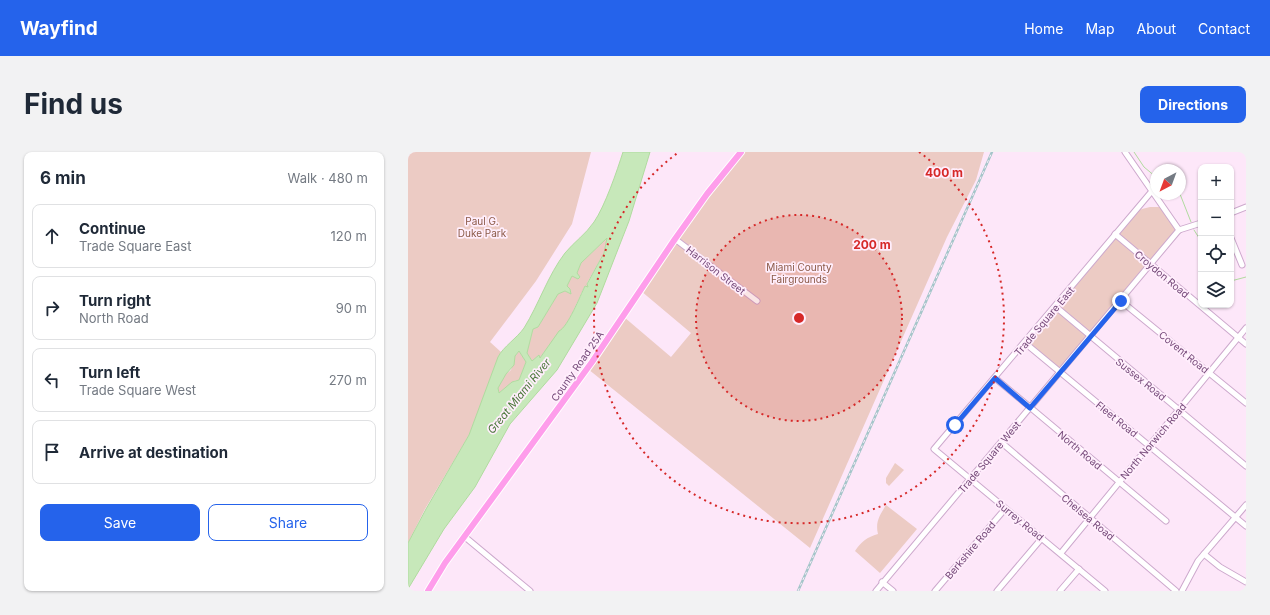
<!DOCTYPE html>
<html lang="en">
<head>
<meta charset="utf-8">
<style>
	:root { --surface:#fff; --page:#f2f2f3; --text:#1f2937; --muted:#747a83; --line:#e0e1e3; --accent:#2563eb }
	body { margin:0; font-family:Inter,sans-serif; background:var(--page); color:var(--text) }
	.controls { position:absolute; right:12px; top:12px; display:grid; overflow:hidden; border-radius:8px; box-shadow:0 1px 3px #0004 }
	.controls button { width:36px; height:36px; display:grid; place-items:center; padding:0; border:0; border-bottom:1px solid var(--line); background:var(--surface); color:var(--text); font:20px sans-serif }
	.compass { position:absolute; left:742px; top:12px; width:36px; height:36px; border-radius:50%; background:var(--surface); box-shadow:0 1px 3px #0004; rotate:221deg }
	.stop { position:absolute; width:12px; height:12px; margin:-9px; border:3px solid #2563eb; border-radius:50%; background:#fff }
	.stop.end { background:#2563eb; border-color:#fff; box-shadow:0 1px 4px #0008 }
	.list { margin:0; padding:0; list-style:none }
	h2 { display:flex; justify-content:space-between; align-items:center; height:52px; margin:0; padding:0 16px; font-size:17px }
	h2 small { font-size:13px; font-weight:400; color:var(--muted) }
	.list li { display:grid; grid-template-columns:26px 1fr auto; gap:12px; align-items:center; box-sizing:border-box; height:64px; margin:0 8px 8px; padding:0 8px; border:1px solid var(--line); border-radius:8px }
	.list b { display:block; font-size:15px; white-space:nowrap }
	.list p { margin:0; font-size:13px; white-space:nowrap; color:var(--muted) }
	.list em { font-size:13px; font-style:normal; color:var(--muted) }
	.actions { display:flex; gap:8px; padding:12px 16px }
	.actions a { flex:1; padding:9px 0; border:1px solid var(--accent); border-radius:8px; text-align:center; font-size:14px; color:var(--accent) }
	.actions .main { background:var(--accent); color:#fff }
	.icon { flex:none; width:22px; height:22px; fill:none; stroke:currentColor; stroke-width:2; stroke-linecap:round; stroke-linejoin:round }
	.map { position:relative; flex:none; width:838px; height:439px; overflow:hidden; border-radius:8px }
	header { display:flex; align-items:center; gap:24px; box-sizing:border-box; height:56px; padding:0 20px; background:var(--accent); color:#fff }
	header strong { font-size:19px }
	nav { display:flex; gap:22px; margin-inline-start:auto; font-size:14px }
	.intro { display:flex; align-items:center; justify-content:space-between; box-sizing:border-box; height:96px; padding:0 24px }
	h1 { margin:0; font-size:28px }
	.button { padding:10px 18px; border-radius:8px; background:var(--accent); color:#fff; font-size:14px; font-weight:700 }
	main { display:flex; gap:24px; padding:0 24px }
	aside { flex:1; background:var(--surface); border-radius:8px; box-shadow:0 1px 3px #0004 }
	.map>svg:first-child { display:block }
	.green { fill:#eccbc4 }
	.water { fill:#c7e8ba; stroke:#b0db9f; fill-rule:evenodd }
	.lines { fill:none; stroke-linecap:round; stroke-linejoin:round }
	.stream { stroke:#b0db9f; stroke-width:1 }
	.minor-casing { stroke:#cda9cd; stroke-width:7 }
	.major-casing { stroke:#fff; stroke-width:8 }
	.minor { stroke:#fff; stroke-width:5 }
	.major { stroke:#fe9deb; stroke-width:6 }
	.rail-casing { stroke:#a4c5c9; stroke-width:2.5 }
	.rail { stroke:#ffeefc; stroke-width:1; stroke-dasharray:3; stroke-linecap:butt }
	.route { stroke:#2563eb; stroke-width:5 }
	.ring { fill:none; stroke:#d62828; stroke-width:2; stroke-dasharray:2 4 }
	.labels { text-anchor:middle; stroke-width:3.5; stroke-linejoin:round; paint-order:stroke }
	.park-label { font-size:10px; fill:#8b5946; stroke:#ffeefc }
	.street-label { font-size:10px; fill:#754979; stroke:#ffeefc }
	.water-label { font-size:11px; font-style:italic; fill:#4a7739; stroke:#ffeefc }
	.centre { fill:#d62828; stroke:#ffeefc; stroke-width:2 }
	.ring-label { font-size:12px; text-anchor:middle; font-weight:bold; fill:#d62828; stroke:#ffeefc; stroke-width:3.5; stroke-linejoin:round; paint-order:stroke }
</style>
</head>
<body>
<header>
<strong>Wayfind</strong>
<nav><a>Home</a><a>Map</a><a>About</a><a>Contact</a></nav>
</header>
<div class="intro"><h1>Find us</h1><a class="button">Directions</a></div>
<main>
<aside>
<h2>6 min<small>Walk · 480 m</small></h2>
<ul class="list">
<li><svg class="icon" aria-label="ahead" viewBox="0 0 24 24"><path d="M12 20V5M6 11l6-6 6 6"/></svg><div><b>Continue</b><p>Trade Square East</p></div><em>120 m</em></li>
<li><svg class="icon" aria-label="right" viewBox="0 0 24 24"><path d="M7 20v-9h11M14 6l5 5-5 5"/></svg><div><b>Turn right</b><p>North Road</p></div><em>90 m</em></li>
<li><svg class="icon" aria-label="left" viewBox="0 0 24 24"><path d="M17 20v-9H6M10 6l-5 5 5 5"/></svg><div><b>Turn left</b><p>Trade Square West</p></div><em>270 m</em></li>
<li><svg class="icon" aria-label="arrive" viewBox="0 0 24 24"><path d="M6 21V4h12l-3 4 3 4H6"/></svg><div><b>Arrive at destination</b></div></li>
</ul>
<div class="actions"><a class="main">Save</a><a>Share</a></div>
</aside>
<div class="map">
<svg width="838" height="439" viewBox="0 0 838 439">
	<rect width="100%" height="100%" fill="#fde7f9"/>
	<g class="green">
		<path d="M 0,0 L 183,0 L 164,72 L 128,129 L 82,190 L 93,200 L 61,283 L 17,357 L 0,391 Z"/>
		<path d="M 333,0 L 576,0 L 568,28 L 539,85 L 402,396 L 180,217 L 216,165 L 263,205 L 283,181 L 233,139 Z"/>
		<path d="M 742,55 L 755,55 L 771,78 L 652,221 L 617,191 L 724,62 L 734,57 Z"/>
		<path d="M 199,86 L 196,101 L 179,131 L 180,135 L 177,134 C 169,149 165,162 156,176 C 148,187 139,195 132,206 L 131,203 L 124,209 L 119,201 L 125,177 L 130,175 L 150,142 L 157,139 L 163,142 L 162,137 L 159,134 L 163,125 L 169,121 L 173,111 Z"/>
		<path d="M 111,199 L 118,210 L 111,228 L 106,229 L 91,241 L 90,236 L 98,222 L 103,218 L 107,204 Z"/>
		<path d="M 487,311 L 496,318 L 481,334 L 478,331 L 478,326 Z"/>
		<path d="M 478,353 L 509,377 L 472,421 L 447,399 C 453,390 459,385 470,382 C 467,370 472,363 478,353 Z"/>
	</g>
	<path class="water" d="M 215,0 L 242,0 L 221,69 L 189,151 L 149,218 L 102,272 L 67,335 L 36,377 L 0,437 L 0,391 L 18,357 L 61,283 L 90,205 C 95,195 109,186 116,176 C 131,152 140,123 157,101 C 166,90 178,82 186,70 C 197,54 209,19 215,0 ZM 199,86 L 196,101 L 179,132 L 180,135 L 177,134 C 172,144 160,175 151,179 L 132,206 L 131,203 L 124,209 L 119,201 L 125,177 L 130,175 L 150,142 L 157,139 L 163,142 L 162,137 L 159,134 L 164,124 L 170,127 L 172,125 L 169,121 L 173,111 ZM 111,199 L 118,210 L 111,228 L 104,230 L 91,241 L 90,236 L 98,222 L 106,213 L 107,204 Z"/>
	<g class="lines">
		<g class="stream">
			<path d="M 726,0 L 736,15 L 748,25"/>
			<path d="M 772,42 L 783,70"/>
			<path d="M 786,78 L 793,89"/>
			<path d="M 793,90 L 793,103"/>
			<path d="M 823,129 L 838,125"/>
		</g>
		<g class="minor-casing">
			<g id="minor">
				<path d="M 717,0 L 771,78"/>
				<path d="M 823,61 L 838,55"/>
				<path d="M 771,78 L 793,71"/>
				<path d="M 707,82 L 838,192"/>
				<path d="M 823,86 L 834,113"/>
				<path d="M 267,87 L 349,149"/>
				<path d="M 713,149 L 838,251"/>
				<path d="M 648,155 L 838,314"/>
				<path d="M 617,191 L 838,374"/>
				<path d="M 587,226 L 758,369"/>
				<path d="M 594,291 L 768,439"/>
				<path d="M 57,385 L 122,439"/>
				<path d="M 653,401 L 838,176"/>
				<path d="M 796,402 L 812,415 L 838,430"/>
				<path d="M 474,430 L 485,439"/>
				<path d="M 468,439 L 771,78"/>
				<path d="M 527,439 L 597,357"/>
				<path d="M 589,439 L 634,386"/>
				<path d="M 652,439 L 671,417"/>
				<path d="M 697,439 L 526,297 L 744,39"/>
				<path d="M 774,439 L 790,409 L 838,353"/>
			</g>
		</g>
		<g class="major-casing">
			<path id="major" d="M 20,439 L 37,411 L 184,210 L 267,87 L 299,42 L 333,0"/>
		</g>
		<use href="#minor" class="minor"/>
		<use href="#major" class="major"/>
		<g class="rail-casing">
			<path id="rail" d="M 390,439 L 584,0"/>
		</g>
		<use href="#rail" class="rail"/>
	</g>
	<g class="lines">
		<path class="route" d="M 547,273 L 587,226 L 622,256 L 713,149"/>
	</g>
	<circle cx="391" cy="166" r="103" fill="#d62828" fill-opacity=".12"/>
	<g class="ring">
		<circle cx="391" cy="166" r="103"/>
		<path d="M511 0A205 205 0 1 1 271 0"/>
	</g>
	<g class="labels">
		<g class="park-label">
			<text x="74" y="73">Paul G.<tspan x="74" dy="12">Duke Park</tspan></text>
			<text x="391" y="119">Miami County<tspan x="391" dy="12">Fairgrounds</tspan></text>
		</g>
		<g class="street-label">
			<text transform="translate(308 118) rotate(38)" y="4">Harrison Street</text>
			<text transform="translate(754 122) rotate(40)" y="4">Croydon Road</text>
			<text transform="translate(636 169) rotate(-50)" y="4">Trade Square East</text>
			<text transform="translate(776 200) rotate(39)" y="4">Covent Road</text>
			<text transform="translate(169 214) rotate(-55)" y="4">County Road 25A</text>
			<text transform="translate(733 227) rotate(39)" y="4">Sussex Road</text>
			<text transform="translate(709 267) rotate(39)" y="4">Fleet Road</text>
			<text transform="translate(745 289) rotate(-50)" y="4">North Norwich Road</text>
			<text transform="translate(672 298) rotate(40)" y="4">North Road</text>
			<text transform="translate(581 305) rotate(-50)" y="4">Trade Square West</text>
			<text transform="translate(680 365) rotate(40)" y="4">Chelsea Road</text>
			<text transform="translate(612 368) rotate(39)" y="4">Surrey Road</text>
			<text transform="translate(562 398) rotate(-50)" y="4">Berkshire Road</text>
		</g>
		<g class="water-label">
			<text transform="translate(111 244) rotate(-51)" y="4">Great Miami River</text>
		</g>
	</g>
	<circle cx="391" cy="166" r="6" class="centre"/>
	<g class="ring-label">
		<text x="536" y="25">400 m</text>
		<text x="464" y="97">200 m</text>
	</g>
</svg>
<div class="controls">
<button>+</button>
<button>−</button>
<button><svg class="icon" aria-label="locate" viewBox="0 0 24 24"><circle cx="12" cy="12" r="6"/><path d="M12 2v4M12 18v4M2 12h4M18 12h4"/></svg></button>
<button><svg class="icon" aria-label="layers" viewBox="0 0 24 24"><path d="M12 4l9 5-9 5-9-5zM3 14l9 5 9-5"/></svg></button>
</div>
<svg class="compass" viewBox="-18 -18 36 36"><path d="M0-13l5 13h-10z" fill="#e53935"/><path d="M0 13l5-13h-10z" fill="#747a83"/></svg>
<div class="stop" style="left:547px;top:273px"></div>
<div class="stop end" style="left:713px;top:149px"></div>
</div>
</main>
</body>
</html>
